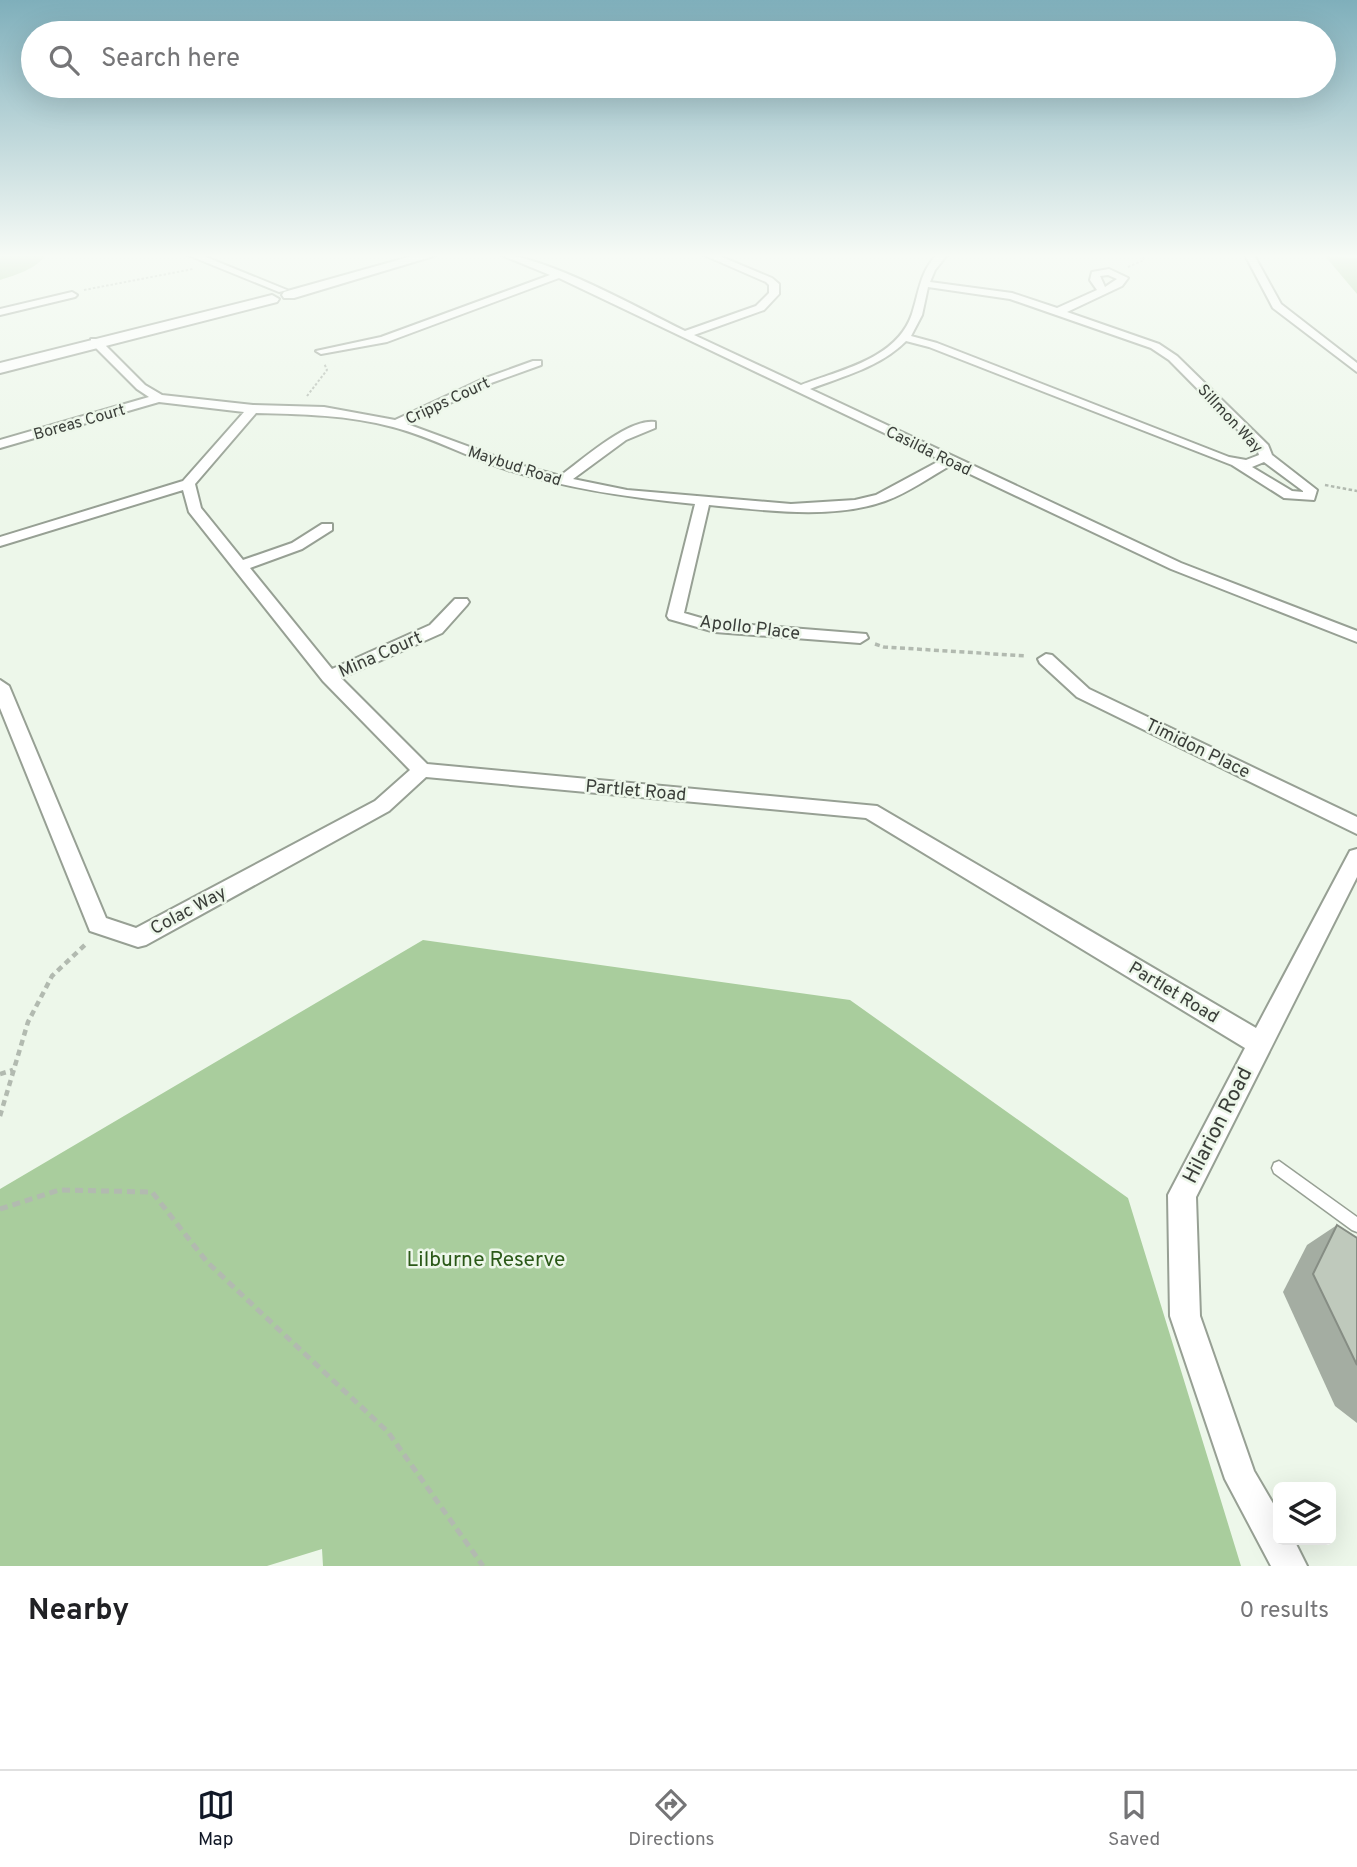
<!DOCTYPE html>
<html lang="en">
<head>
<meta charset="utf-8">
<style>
	:root { --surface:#fff; --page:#f2f2f2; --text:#202124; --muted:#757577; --line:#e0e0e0; --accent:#111827 }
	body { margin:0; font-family:Overpass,sans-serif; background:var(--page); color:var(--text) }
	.controls { position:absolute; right:21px; bottom:21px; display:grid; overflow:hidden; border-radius:10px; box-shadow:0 7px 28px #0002 }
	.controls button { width:63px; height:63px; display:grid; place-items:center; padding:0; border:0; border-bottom:2px solid var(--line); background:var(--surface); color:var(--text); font:35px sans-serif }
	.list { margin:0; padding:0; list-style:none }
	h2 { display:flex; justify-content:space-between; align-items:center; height:91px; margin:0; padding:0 28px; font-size:30px }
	h2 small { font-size:23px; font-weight:400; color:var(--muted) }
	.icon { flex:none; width:38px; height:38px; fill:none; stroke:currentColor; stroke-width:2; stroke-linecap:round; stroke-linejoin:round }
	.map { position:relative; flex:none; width:1357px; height:1566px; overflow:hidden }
	.search { position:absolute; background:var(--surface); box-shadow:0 7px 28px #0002; left:21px; right:21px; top:21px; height:77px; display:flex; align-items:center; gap:18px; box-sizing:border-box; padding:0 24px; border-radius:38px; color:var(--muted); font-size:26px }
	.sheet { height:203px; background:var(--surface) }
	nav { display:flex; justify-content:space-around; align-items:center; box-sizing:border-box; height:98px; border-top:2px solid var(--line); background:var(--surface); font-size:19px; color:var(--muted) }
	nav a { display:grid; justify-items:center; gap:4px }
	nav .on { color:var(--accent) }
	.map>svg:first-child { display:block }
	.green { fill:#a9cd9d }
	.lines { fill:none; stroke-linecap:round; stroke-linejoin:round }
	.service-casing { stroke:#97a094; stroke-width:3 }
	.minor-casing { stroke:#97a094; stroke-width:4 }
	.secondary-casing { stroke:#97a094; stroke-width:4 }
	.path-far4 { stroke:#b2bab0; stroke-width:2; stroke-dasharray:2.5 2; stroke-linecap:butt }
	.path-far3 { stroke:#b2bab0; stroke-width:2.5; stroke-dasharray:3.5 2.5; stroke-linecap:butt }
	.path-far2 { stroke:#b2bab0; stroke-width:3.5; stroke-dasharray:5 3.5; stroke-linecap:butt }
	.path-far1 { stroke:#b2bab0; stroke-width:4.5; stroke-dasharray:6 4.5; stroke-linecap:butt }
	.path { stroke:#b2bab0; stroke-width:5; stroke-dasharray:8 5; stroke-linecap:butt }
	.service { fill:#fff; fill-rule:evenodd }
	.minor { fill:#fff; fill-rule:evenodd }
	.secondary { fill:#fff; fill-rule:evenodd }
	.wall { fill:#a4ada2 }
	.building { fill:#bfc9bc; stroke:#868d84; stroke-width:2 }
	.labels { text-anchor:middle; stroke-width:5; stroke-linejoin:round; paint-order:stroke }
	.far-street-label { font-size:16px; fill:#3a3e39; stroke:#edf7ea }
	.street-label { font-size:18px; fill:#3a3e39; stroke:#edf7ea }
	.near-street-label { font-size:21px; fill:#3a3e39; stroke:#edf7ea }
	.near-park-label { font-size:21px; fill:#2b5918; stroke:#edf7ea }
</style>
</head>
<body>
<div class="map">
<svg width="1357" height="1566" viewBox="0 0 1357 1566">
	<rect width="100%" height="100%" fill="#edf7ea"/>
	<g class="green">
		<path d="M 0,255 L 46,255 C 36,269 16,275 0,280 Z"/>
		<path d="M 1325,256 L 1357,258 L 1357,294 Z"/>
		<path d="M 423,940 L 850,1000 L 1128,1198 L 1241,1566 L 323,1566 L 322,1549 L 267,1566 L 0,1566 L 0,1189 Z"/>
	</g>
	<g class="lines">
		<g class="service-casing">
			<path id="service" d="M 1279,1161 L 1357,1217 L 1357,1232 L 1352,1230 L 1274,1173 L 1272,1168 L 1274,1163 Z"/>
		</g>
		<g class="minor-casing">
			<g id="minor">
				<path d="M 188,255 L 201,255 L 287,290 L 279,292 Z"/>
				<path d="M 501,255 C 544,255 642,310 685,331 L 756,306 L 769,293 L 769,285 L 766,282 L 704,255 L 717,255 L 772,278 L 779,284 L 779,294 L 764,310 L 694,335 L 801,385 C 840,370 897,359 912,314 C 919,293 920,271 937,255 L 947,255 L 935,270 L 930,282 L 1012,293 L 1057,308 L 1097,290 L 1090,280 L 1092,272 L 1109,269 L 1128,278 L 1122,286 L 1067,312 L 1159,344 L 1177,356 L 1268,445 L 1272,455 L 1317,490 L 1314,500 L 1284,498 L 1232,465 L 929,347 L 906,341 C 880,367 844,376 810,389 L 1181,563 L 1357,631 L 1357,642 L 1171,569 L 951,465 C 930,477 908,493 885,501 C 833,520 763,510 709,505 L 684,613 L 715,622 L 866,634 L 868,638 L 860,643 L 715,632 L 669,619 L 667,616 L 695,504 C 631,498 569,489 508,470 C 469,458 432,437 393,427 C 348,415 302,414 256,413 L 195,484 L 201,508 L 243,560 L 292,543 L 322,524 L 332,524 L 332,530 L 302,549 L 250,568 L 332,669 L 430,625 L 455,599 L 467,599 L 469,602 L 467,605 L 442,633 L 341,678 L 427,764 L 877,806 L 1256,1028 L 1350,851 L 1357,849 L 1357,877 L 1196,1197 L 1200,1316 L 1254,1471 L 1278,1512 L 1278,1540 L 1294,1540 L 1307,1566 L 1271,1566 L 1225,1479 L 1170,1316 L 1168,1195 L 1245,1048 L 866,818 L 426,777 L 389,811 L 146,945 L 138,947 L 90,931 L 0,708 L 0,680 L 9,686 L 106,918 L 136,928 L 375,801 L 410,770 L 323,681 L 189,512 L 183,490 L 0,546 L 0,537 L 183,481 L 244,412 L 159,402 L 0,448 L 0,440 L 149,397 L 137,389 L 91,343 L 91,339 L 99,339 L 145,385 L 162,395 L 253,405 L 324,407 L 395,420 L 483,379 L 533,361 L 541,361 L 541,365 L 491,383 L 407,424 L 516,464 L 560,476 C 581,461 628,418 655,422 L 655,428 L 626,440 L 573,479 L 627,490 L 791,504 L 855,500 L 876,495 L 941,460 L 559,278 L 387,342 L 321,354 L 316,351 L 381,337 L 550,275 ZM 1108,275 L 1117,279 L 1105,287 L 1100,276 ZM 928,287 L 1010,299 L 1151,348 L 1169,360 L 1257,449 L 1259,455 L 1246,460 L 1229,457 L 937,343 L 911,336 L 922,315 ZM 1264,462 L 1303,491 L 1303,492 L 1292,491 L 1252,467 Z"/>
				<path d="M 1245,255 L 1254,255 L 1281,304 L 1357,363 L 1357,372 L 1273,308 Z"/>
				<path d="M 72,292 L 77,295 L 75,297 L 0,315 L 0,309 Z"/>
				<path d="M 1046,654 L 1052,655 L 1089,689 L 1357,817 L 1357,834 L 1077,697 L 1040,663 L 1038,659 Z"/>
			</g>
		</g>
		<g class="secondary-casing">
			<g id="secondary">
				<path d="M 416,255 L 437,255 L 294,298 L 284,298 L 282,295 L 284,292 Z"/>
				<path d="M 272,295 L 279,299 L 277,302 L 0,373 L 0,363 Z"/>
			</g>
		</g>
		<g class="path-far4">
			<path d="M 1128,267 L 1144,260 L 1143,255"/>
			<path d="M 84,290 L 193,269"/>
			<path d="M 307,396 L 327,370 L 324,363"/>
		</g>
		<path class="path-far3" d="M 1325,485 L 1357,491"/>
		<path class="path-far2" d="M 875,644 L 884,647 L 1027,656"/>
		<g class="path-far1">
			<path d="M 0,1074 L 13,1070"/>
			<path d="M 0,1116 L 28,1022 L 52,976 L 88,942"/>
		</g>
		<path class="path" d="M 0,1209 L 59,1190 L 152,1192 L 207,1262 L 388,1432 L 483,1566"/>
		<use href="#service" class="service"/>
		<use href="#minor" class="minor"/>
		<use href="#secondary" class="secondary"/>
	</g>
	<path class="wall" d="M 1337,1225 L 1357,1238 L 1357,1423 L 1335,1406 L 1283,1292 L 1307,1245 Z"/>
	<path class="building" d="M 1337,1225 L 1357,1238 L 1357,1365 L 1313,1274 Z"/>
	<linearGradient id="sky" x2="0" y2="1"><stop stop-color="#7fafbb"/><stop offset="0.54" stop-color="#f7fbf6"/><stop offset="1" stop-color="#f7fbf6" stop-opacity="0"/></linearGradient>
	<rect width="1357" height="474" fill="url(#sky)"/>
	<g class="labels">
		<g class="far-street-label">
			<text transform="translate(447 400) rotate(-25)" y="6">Cripps Court</text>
			<text transform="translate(1231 418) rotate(47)" y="6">Sillmon Way</text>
			<text transform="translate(79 421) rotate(-16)" y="6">Boreas Court</text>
			<text transform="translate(929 450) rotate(26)" y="6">Casilda Road</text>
			<text transform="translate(515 465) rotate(18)" y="6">Maybud Road</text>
		</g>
		<g class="street-label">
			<text transform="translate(750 627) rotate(7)" y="6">Apollo Place</text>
			<text transform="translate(380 654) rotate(-24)" y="6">Mina Court</text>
			<text transform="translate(1198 748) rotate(26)" y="6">Timidon Place</text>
			<text transform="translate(636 790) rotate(5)" y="6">Partlet Road</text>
			<text transform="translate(188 910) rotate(-28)" y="6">Colac Way</text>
			<text transform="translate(1174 992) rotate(31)" y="6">Partlet Road</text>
		</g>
		<g class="near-street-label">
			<text transform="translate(1217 1125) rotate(-63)" y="7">Hilarion Road</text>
		</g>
		<g class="near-park-label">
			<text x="486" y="1266">Lilburne Reserve</text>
		</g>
	</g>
</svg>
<div class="controls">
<button><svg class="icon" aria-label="layers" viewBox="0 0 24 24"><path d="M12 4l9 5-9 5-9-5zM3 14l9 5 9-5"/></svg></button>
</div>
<div class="search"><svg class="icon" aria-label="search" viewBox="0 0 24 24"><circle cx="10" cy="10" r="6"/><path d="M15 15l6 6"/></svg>Search here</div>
</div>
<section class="sheet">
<h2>Nearby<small>0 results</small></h2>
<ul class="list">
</ul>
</section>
<nav>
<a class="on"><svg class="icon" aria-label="map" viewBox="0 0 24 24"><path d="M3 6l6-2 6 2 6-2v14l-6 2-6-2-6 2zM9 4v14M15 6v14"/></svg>Map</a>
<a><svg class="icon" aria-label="directions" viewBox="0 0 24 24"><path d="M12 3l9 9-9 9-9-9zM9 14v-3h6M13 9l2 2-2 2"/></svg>Directions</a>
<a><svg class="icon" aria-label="saved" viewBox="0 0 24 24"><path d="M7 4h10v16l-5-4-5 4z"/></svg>Saved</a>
</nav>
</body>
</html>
